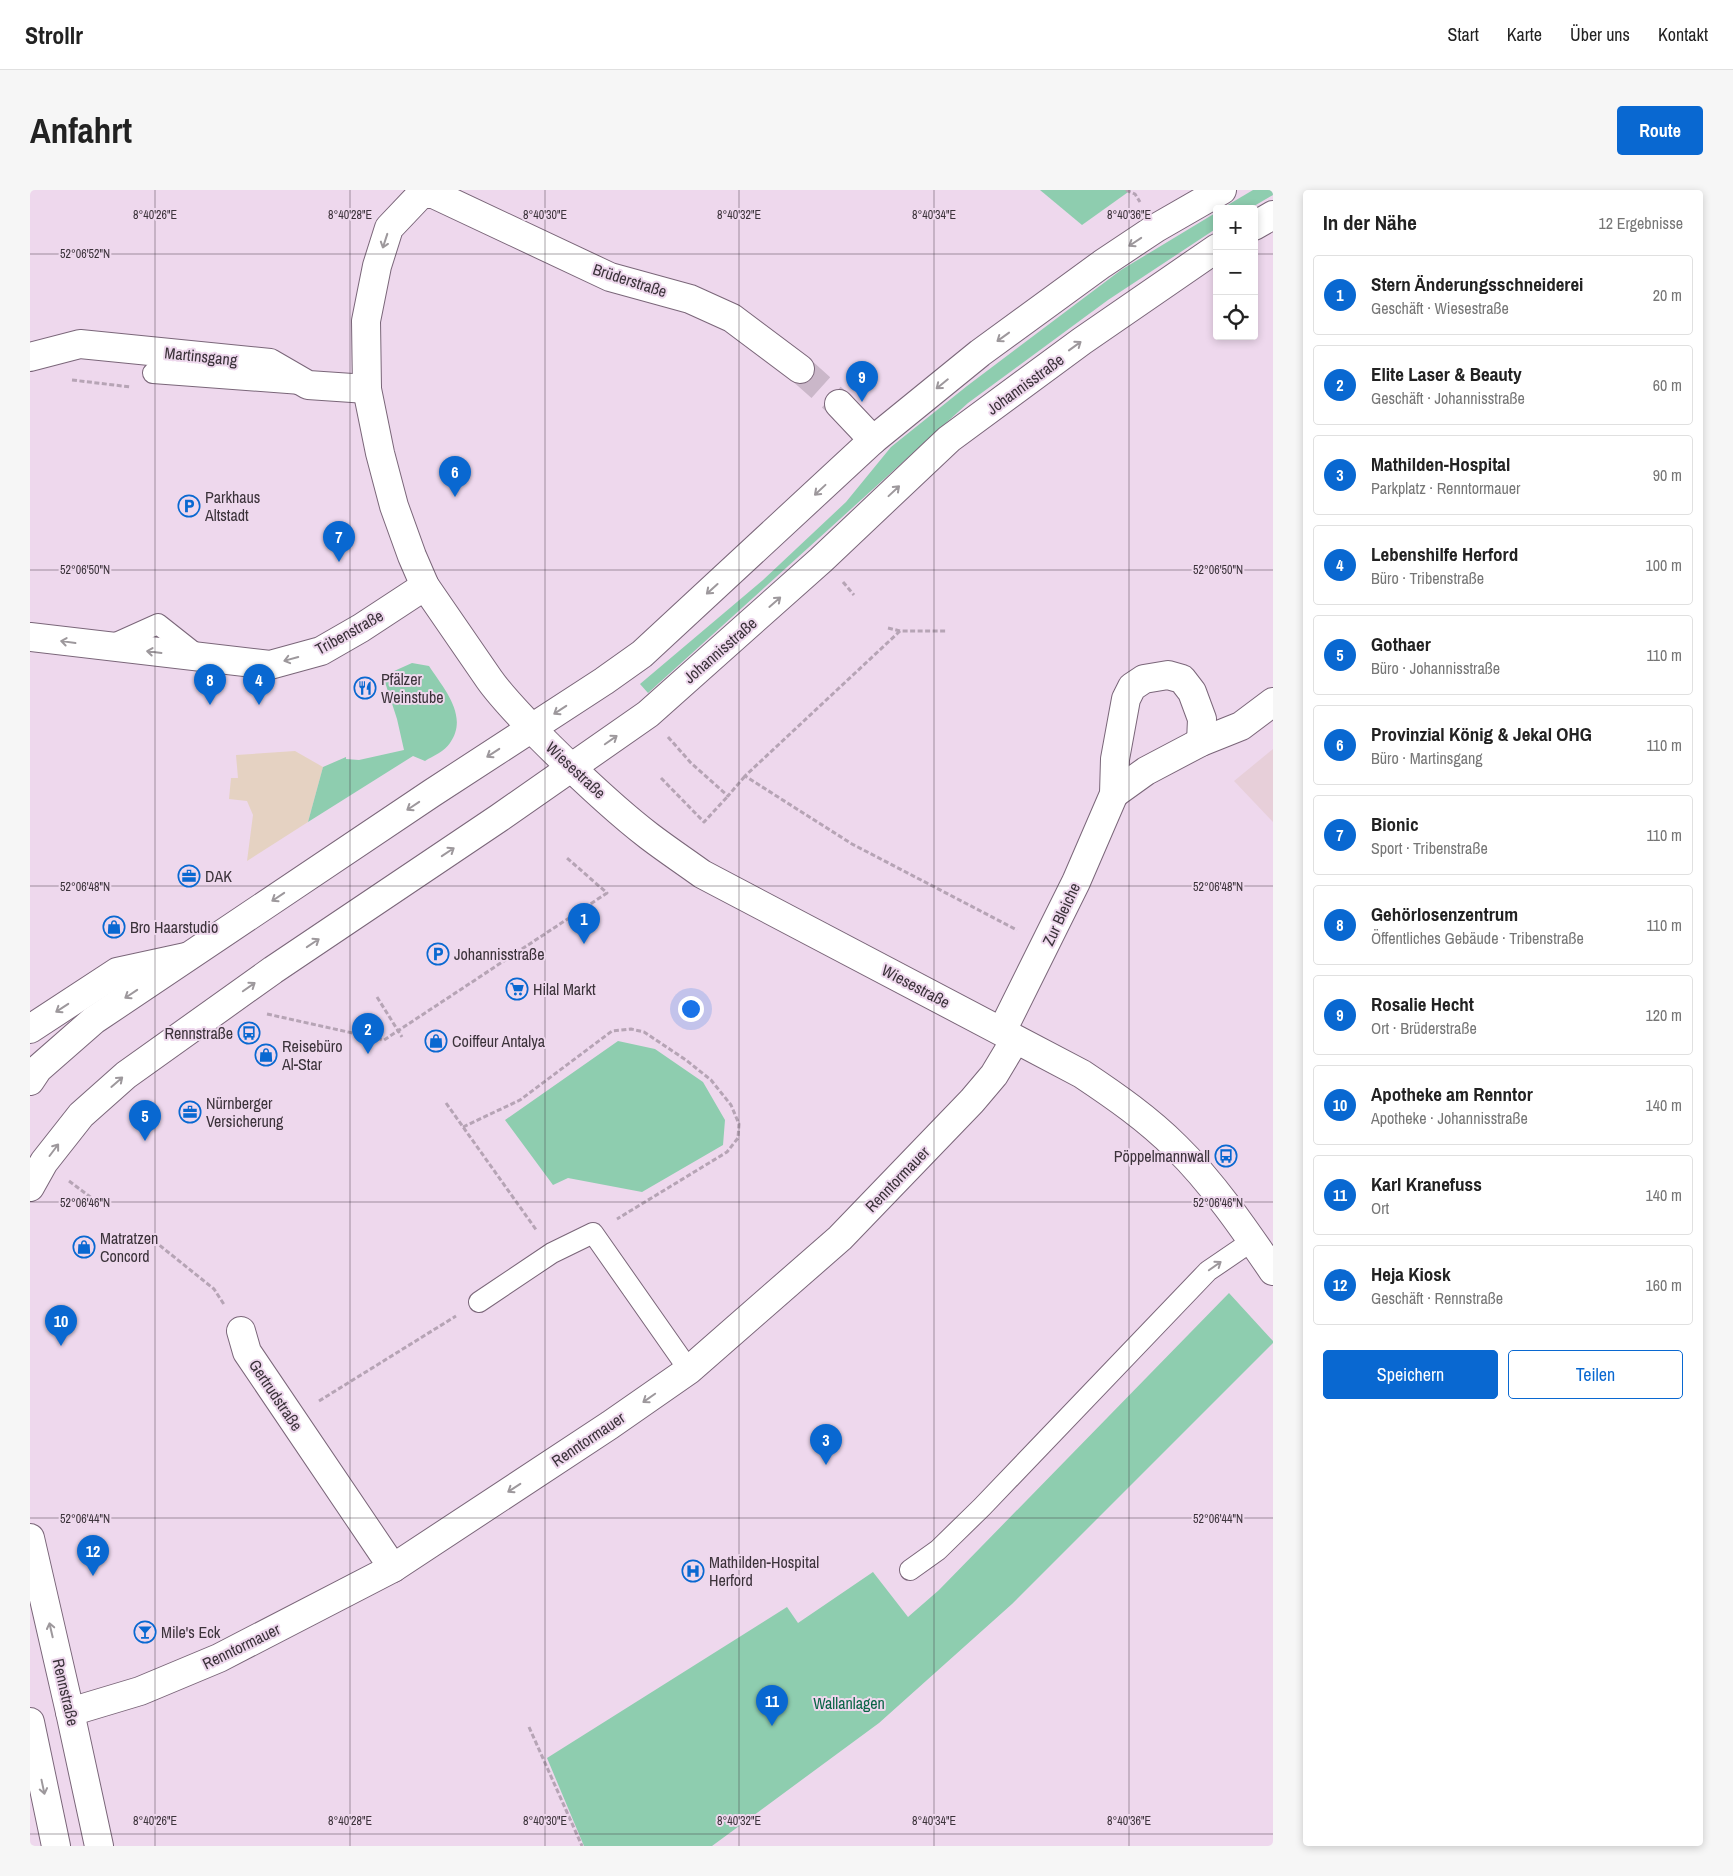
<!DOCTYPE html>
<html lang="de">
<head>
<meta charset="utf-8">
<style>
	:root { --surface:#fff; --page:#f6f6f6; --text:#222; --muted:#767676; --line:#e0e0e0; --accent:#0968d1 }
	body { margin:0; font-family:"Archivo Narrow",sans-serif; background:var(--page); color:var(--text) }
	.controls { position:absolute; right:15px; top:15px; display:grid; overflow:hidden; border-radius:5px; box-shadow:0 2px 8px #0003 }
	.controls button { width:45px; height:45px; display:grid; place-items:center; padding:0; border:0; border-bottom:1px solid var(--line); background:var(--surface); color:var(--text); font:25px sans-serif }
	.you { position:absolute; left:660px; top:818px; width:18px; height:18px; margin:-12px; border:4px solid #fff; border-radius:50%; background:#1a73e8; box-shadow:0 0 0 8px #1a73e833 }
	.badge { display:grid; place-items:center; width:32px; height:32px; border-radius:50%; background:var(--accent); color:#fff; font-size:16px; font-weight:700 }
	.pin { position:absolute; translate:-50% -41px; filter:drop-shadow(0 1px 2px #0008) }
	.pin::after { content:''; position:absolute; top:26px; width:18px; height:15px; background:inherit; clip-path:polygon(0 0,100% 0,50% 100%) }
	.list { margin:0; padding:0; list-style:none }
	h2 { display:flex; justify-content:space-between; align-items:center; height:65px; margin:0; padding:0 20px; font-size:21px }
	h2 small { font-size:16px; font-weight:400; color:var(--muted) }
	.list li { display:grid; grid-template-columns:32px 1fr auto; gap:15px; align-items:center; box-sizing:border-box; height:80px; margin:0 10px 10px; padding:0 10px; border:1px solid var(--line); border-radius:5px }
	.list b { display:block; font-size:19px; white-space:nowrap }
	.list p { margin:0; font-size:16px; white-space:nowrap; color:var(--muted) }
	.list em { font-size:16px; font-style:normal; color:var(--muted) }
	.actions { display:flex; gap:10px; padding:15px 20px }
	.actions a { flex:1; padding:11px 0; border:1px solid var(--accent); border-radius:5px; text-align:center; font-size:18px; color:var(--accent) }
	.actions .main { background:var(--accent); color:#fff }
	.icon { flex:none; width:28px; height:28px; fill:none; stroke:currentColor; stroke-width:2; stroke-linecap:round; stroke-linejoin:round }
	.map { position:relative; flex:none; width:1243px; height:1656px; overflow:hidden; border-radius:5px }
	header { display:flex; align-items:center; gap:30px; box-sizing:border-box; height:70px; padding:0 25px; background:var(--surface); border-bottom:1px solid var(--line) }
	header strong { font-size:24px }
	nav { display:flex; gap:28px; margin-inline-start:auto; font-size:18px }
	.intro { display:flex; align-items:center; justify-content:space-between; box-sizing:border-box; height:120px; padding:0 30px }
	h1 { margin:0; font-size:35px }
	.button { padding:12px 22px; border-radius:5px; background:var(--accent); color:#fff; font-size:18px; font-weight:700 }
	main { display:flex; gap:30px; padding:0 30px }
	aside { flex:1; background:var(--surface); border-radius:5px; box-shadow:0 2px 8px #0003 }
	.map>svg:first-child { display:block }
	.industrial { fill:#e5d2c2 }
	.education { fill:#e7cfd9 }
	.green { fill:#8ecdaf }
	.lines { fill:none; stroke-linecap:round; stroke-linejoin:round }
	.street-tunnel { stroke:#cab7c9; stroke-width:28; stroke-dasharray:28 14; stroke-linecap:butt }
	.lane-casing { stroke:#7a6679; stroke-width:22 }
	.street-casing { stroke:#7a6679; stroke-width:30 }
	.secondary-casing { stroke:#7a6679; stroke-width:30 }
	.path { stroke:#b6a4b5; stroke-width:3; stroke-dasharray:5 2.5; stroke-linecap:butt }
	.lane { stroke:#fff; stroke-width:20 }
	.street { stroke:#fff; stroke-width:28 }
	.secondary { stroke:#fff; stroke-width:28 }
	.oneway { stroke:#9d989c }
	.ticks { fill:none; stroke:#3b323a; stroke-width:1; stroke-opacity:0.45 }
	.labels { text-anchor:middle; stroke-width:4; stroke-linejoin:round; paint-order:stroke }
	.street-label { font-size:16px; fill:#3b323a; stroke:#eed8ed }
	.poi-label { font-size:16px; fill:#3b323a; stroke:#eed8ed; text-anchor:start }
	.park-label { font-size:16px; fill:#096446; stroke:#eed8ed }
	.ticks-label { font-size:12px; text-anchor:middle; fill:#3b323a; stroke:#eed8ed; stroke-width:4; stroke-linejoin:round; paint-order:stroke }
</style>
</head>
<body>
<header>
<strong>Strollr</strong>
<nav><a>Start</a><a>Karte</a><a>Über uns</a><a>Kontakt</a></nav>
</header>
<div class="intro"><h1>Anfahrt</h1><a class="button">Route</a></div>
<main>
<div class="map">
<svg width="1243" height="1656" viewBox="0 0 1243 1656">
	<rect width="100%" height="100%" fill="#eed8ed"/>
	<path class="industrial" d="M 265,561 L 293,577 L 278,632 L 217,671 L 223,625 L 217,611 L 199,609 L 201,588 L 208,588 L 206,565 Z"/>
	<path class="education" d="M 1243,559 L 1243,632 L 1204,591 Z"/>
	<g class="green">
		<path d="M 1010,0 L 1101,0 L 1052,35 Z"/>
		<path d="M 1223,0 L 1243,0 L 1243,5 L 1219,19 L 1191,19 Z"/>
		<path d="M 1187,22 L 1187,38 L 1078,110 L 938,213 L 618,503 L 610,494 L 733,390 L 816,312 L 861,257 L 937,196 L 1091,80 Z"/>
		<path d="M 382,473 L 399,476 C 414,499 439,526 420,553 C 415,561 403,566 395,571 L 383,566 L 278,632 L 293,577 L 316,567 L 316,569 L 329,570 L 374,560 L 367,529 L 353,486 Z"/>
		<path d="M 588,851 L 625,859 L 673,892 L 695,930 L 693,955 L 612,1002 L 538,988 L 523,995 L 475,930 Z"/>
		<path d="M 1199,1103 L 1243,1151 L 1243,1153 L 982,1414 L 849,1533 L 682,1656 L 554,1656 L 517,1568 L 757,1417 L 768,1433 L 843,1382 L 878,1427 L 909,1400 Z"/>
	</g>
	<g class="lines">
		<path class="street-tunnel" d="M 770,179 L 809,214"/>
		<g class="lane-casing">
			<g id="lane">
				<path d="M 123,183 L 271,194"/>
				<path d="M 79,456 L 128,434 L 171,468"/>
				<path d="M 449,1112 L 522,1063 L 563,1043 L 659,1180"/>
				<path d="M 880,1380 L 908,1360 L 952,1317 L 1178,1081 L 1222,1051"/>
			</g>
		</g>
		<g class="street-casing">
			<g id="street">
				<path d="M 0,167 L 50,154 L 240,173 L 278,195 L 337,199"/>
				<path d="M 770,179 L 702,128 L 660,109 L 580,87 L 395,0 L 359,38 L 347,76 L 336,131 L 337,199 L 350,263 L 364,316 L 382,366 L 395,396 L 459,489 C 473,509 492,527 509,546 C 544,581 580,616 619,646 C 636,659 654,671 672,684 L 1052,884 C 1085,906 1118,929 1146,957 C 1182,992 1215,1040 1243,1081"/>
				<path d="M 809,214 L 843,250"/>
				<path d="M 0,447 L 240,475 L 291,461 L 331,438 L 395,396"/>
				<path d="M 1084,604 L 1116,581 L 1171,552 L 1211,536 L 1243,512"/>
				<path d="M 0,839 L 87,782 L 156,767"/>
				<path d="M 972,841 L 1046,692 L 1084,604 L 1085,569 L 1096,509 L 1102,497 L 1114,489 L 1138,485 L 1152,489 L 1162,502 L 1172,529 L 1171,552"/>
				<path d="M 211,1141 L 217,1162 L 363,1378"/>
				<path d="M 40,1522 L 110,1501 L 189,1468 L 363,1378 L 580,1235 L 659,1180 L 810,1048 L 942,911 L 964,885 L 985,850"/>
			</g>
		</g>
		<g class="secondary-casing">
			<g id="secondary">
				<path d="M 1224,36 L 1243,25"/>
				<path d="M 0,891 L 8,879 L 64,830 L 402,603 L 574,491 L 612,464 L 843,250 L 950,163 L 1072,74 L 1126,38 L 1192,0"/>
				<path d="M 0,997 L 14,972 L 51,925 L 96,885 L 243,780 L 469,628 L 618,524 L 791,370 L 919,249 L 1052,151 L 1187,58"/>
				<path d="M 0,1348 L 40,1522 L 69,1656"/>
				<path d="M 0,1532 L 26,1656"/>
			</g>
		</g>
		<g class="path">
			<path d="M 1096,0 L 1105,4 L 1110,12"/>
			<path d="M 42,190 L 101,197"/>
			<path d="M 813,392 L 824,405"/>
			<path d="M 858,438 L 870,441 L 916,441"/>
			<path d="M 870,441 L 715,586 L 822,654 L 987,740"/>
			<path d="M 638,547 L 661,573 L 698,606 L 715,586"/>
			<path d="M 631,588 L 674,632 L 698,606"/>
			<path d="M 347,807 L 372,847"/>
			<path d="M 237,824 L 354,850 L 577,703 L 537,668"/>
			<path d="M 416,913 L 507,1041"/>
			<path d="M 433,937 L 490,910 L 582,841 L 601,839 L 614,842 L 656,870 L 681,890 L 701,915 L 709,934 L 708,948 L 697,962 L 587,1029"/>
			<path d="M 39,991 L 63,1009"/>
			<path d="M 118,1046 L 184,1099 L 195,1116"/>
			<path d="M 289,1211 L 426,1126"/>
			<path d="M 499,1537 L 552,1656"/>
		</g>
		<use href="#lane" class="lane"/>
		<use href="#street" class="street"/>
		<use href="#secondary" class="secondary"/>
	</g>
	<defs><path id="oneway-shaft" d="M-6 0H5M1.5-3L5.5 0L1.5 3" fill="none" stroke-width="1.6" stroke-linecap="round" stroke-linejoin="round" transform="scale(1.25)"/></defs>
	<g class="oneway">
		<use href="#oneway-shaft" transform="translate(355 51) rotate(108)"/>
		<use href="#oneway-shaft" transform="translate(1105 52) rotate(146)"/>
		<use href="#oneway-shaft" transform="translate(973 147) rotate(144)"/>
		<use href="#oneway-shaft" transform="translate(1045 156) rotate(-36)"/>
		<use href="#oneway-shaft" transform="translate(912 194) rotate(141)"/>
		<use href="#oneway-shaft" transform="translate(790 300) rotate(137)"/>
		<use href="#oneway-shaft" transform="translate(864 301) rotate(-43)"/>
		<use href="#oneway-shaft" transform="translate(682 399) rotate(138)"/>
		<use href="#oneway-shaft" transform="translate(745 412) rotate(-41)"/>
		<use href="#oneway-shaft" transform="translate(38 452) rotate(-172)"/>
		<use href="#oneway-shaft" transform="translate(124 462) rotate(-173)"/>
		<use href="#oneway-shaft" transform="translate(261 469) rotate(165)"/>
		<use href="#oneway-shaft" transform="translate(530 520) rotate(147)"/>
		<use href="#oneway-shaft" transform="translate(581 550) rotate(-35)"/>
		<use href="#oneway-shaft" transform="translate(463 563) rotate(147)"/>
		<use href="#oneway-shaft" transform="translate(383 616) rotate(146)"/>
		<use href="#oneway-shaft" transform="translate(418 662) rotate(-34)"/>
		<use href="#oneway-shaft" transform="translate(248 707) rotate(146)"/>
		<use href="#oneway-shaft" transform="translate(283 753) rotate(-34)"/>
		<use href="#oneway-shaft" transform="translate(219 797) rotate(-35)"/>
		<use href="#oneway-shaft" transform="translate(101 804) rotate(146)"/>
		<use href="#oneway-shaft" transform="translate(32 818) rotate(147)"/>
		<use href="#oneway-shaft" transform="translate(87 892) rotate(-41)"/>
		<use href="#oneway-shaft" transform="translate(24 960) rotate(-53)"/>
		<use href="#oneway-shaft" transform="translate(1185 1076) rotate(-35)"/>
		<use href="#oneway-shaft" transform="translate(619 1208) rotate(145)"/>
		<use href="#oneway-shaft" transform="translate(484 1298) rotate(147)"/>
		<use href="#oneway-shaft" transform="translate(21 1440) rotate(-103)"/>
		<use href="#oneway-shaft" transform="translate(13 1597) rotate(78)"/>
	</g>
	<path class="ticks" d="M 125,0 L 125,1656M 320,0 L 320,1656M 515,0 L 515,1656M 709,0 L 709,1656M 904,0 L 904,1656M 1099,0 L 1099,1656M 0,64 L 1187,64M 1224,64 L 1243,64M 0,380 L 1243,380M 0,696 L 1243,696M 0,1012 L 1243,1012M 0,1328 L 1243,1328M 0,1644 L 1243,1644"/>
	<defs>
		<g id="parking-ring" transform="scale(1.125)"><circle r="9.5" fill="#eed8ed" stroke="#0968d1" stroke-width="1.5"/><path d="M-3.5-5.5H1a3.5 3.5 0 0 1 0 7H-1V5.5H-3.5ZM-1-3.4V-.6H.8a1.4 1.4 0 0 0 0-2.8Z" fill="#0968d1"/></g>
		<g id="restaurant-ring" transform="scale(1.125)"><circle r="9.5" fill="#eed8ed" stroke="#0968d1" stroke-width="1.5"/><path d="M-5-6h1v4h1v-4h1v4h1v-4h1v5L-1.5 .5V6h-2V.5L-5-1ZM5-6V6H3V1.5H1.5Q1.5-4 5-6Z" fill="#0968d1"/></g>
		<g id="office-ring" transform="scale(1.125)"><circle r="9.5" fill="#eed8ed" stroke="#0968d1" stroke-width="1.5"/><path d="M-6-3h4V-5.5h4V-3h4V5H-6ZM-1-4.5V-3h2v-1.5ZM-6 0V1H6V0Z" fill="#0968d1"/></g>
		<g id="shop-ring" transform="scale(1.125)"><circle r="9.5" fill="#eed8ed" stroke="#0968d1" stroke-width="1.5"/><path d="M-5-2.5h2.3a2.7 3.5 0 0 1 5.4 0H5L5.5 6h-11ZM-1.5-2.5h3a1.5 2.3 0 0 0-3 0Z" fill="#0968d1"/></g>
		<g id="supermarket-ring" transform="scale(1.125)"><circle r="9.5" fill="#eed8ed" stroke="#0968d1" stroke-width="1.5"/><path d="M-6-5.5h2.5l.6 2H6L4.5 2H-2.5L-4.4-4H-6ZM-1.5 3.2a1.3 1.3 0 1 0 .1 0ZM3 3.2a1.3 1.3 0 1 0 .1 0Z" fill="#0968d1"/></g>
		<g id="bus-ring" transform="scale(1.125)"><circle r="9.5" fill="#eed8ed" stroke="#0968d1" stroke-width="1.5"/><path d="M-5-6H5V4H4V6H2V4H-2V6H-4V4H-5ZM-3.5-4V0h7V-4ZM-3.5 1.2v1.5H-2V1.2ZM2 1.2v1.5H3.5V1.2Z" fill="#0968d1"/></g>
		<g id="hospital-ring" transform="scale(1.125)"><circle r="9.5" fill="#eed8ed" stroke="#0968d1" stroke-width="1.5"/><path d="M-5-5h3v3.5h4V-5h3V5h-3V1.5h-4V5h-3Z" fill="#0968d1"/></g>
		<g id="bar-ring" transform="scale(1.125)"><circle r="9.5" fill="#eed8ed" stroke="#0968d1" stroke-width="1.5"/><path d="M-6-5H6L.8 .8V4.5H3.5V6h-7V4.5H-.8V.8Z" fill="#0968d1"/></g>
	</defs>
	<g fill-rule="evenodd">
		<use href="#parking-ring" x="159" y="316"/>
		<use href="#restaurant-ring" x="335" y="498"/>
		<use href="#office-ring" x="159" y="686"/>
		<use href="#shop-ring" x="84" y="737"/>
		<use href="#parking-ring" x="408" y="764"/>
		<use href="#supermarket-ring" x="487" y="799"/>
		<use href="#bus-ring" x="219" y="843"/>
		<use href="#shop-ring" x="406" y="851"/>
		<use href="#shop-ring" x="236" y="865"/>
		<use href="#office-ring" x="160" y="922"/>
		<use href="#bus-ring" x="1196" y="966"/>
		<use href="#shop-ring" x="54" y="1057"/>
		<use href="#hospital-ring" x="663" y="1381"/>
		<use href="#bar-ring" x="115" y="1442"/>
	</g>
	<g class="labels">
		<g class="street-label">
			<text transform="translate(600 90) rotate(18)" y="6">Brüderstraße</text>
			<text transform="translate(171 166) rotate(6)" y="6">Martinsgang</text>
			<text transform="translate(995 194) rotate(-36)" y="6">Johannisstraße</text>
			<text transform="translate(319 442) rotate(-29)" y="6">Tribenstraße</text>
			<text transform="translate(690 460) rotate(-41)" y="6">Johannisstraße</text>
			<text transform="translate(546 580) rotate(43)" y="6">Wiesestraße</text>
			<text transform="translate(1031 724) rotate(-65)" y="6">Zur Bleiche</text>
			<text transform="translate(886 796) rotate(28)" y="6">Wiesestraße</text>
			<text transform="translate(867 989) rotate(-46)" y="6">Renntormauer</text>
			<text transform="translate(246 1205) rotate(56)" y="6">Gertrudstraße</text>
			<text transform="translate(558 1249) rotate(-34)" y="6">Renntormauer</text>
			<text transform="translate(211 1456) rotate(-26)" y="6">Renntormauer</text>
			<text transform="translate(36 1502) rotate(77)" y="6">Rennstraße</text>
		</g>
		<g class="poi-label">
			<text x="175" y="313">Parkhaus<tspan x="175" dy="18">Altstadt</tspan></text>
			<text x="351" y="495">Pfälzer<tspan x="351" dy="18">Weinstube</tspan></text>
			<text x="175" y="692">DAK</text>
			<text x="100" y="743">Bro Haarstudio</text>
			<text x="424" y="770">Johannisstraße</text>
			<text x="503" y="805">Hilal Markt</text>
			<text x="203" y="849" text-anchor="end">Rennstraße</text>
			<text x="422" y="857">Coiffeur Antalya</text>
			<text x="252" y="862">Reisebüro<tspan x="252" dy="18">Al-Star</tspan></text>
			<text x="176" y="919">Nürnberger<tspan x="176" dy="18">Versicherung</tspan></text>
			<text x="1180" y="972" text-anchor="end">Pöppelmannwall</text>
			<text x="70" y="1054">Matratzen<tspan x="70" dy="18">Concord</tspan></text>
			<text x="679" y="1378">Mathilden-Hospital<tspan x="679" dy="18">Herford</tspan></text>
			<text x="131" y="1448">Mile's Eck</text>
		</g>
		<g class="park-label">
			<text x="819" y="1519">Wallanlagen</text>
		</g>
	</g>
	<g class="ticks-label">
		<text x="125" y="29">8°40'26"E</text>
		<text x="320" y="29">8°40'28"E</text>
		<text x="515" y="29">8°40'30"E</text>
		<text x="709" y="29">8°40'32"E</text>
		<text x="904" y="29">8°40'34"E</text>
		<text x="1099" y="29">8°40'36"E</text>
		<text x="55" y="68">52°06'52"N</text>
		<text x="55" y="384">52°06'50"N</text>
		<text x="1188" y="384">52°06'50"N</text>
		<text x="55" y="701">52°06'48"N</text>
		<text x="1188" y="701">52°06'48"N</text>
		<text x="55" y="1017">52°06'46"N</text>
		<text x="1188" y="1017">52°06'46"N</text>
		<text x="55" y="1333">52°06'44"N</text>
		<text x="1188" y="1333">52°06'44"N</text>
		<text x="125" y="1635">8°40'26"E</text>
		<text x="320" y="1635">8°40'28"E</text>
		<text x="515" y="1635">8°40'30"E</text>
		<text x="709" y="1635">8°40'32"E</text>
		<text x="904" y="1635">8°40'34"E</text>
		<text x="1099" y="1635">8°40'36"E</text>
	</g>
</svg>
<div class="controls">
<button>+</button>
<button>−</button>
<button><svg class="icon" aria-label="locate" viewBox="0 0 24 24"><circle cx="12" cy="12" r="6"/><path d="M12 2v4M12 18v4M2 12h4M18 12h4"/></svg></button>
</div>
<div class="you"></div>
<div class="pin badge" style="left:554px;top:754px">1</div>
<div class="pin badge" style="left:338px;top:864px">2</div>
<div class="pin badge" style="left:796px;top:1275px">3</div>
<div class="pin badge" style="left:229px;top:515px">4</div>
<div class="pin badge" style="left:115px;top:951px">5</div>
<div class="pin badge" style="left:425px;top:307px">6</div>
<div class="pin badge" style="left:309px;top:372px">7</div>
<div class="pin badge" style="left:180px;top:515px">8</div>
<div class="pin badge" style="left:832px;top:212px">9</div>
<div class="pin badge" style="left:31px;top:1156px">10</div>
<div class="pin badge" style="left:742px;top:1536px">11</div>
<div class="pin badge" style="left:63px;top:1386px">12</div>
</div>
<aside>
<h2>In der Nähe<small>12 Ergebnisse</small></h2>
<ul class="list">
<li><span class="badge">1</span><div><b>Stern Änderungsschneiderei</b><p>Geschäft · Wiesestraße</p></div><em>20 m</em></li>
<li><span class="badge">2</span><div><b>Elite Laser &amp; Beauty</b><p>Geschäft · Johannisstraße</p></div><em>60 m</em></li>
<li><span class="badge">3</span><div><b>Mathilden-Hospital</b><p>Parkplatz · Renntormauer</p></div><em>90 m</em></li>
<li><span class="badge">4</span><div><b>Lebenshilfe Herford</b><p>Büro · Tribenstraße</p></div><em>100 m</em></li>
<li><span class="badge">5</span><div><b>Gothaer</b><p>Büro · Johannisstraße</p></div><em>110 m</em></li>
<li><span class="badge">6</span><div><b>Provinzial König &amp; Jekal OHG</b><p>Büro · Martinsgang</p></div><em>110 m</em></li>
<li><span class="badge">7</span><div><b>Bionic</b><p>Sport · Tribenstraße</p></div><em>110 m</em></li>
<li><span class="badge">8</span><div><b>Gehörlosenzentrum</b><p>Öffentliches Gebäude · Tribenstraße</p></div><em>110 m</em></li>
<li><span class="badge">9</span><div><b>Rosalie Hecht</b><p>Ort · Brüderstraße</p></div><em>120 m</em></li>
<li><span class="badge">10</span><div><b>Apotheke am Renntor</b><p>Apotheke · Johannisstraße</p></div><em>140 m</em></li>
<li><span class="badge">11</span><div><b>Karl Kranefuss</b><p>Ort</p></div><em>140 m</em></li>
<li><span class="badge">12</span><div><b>Heja Kiosk</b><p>Geschäft · Rennstraße</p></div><em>160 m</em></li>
</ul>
<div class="actions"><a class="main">Speichern</a><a>Teilen</a></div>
</aside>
</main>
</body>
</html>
